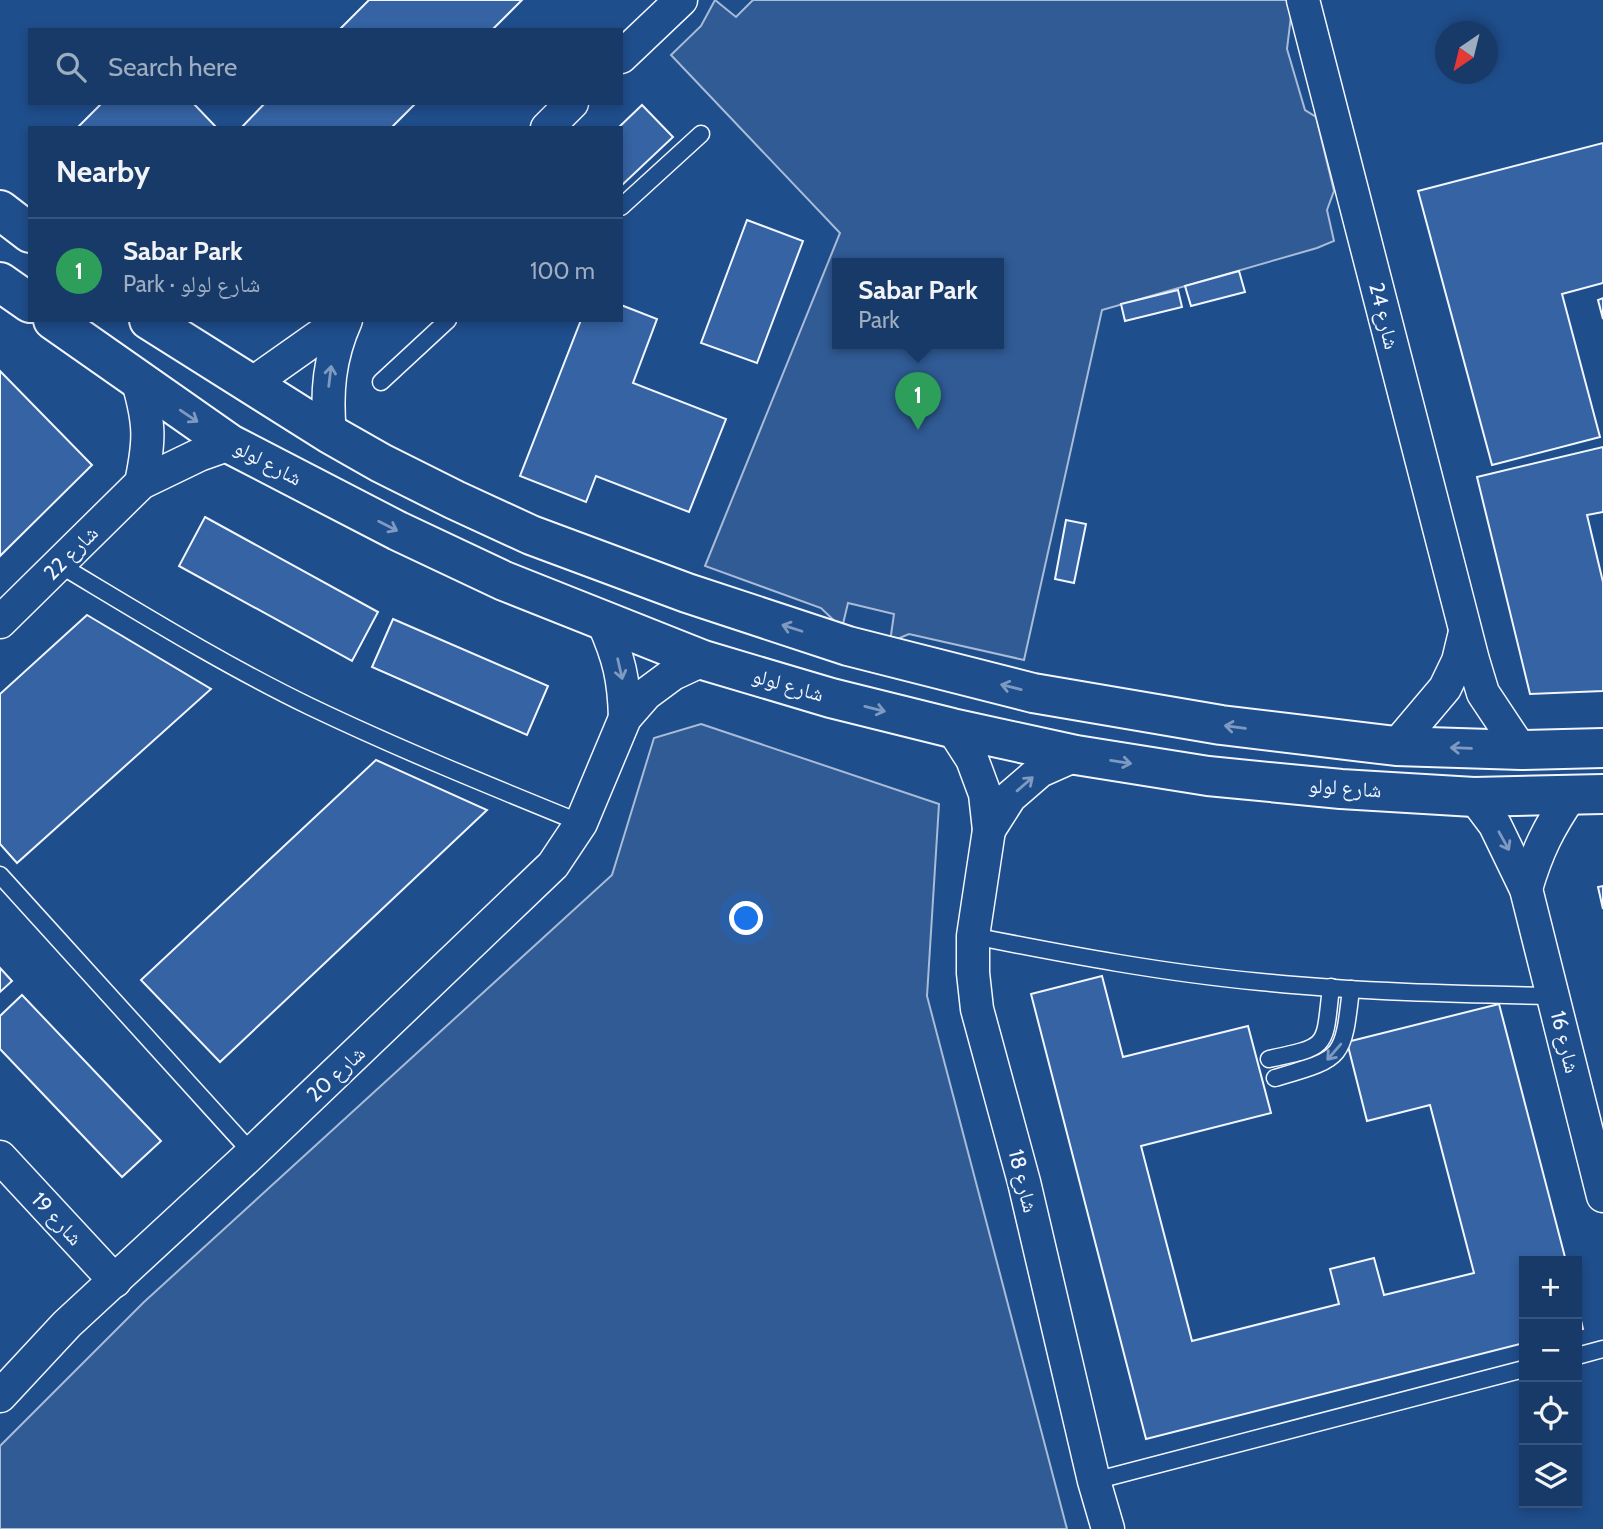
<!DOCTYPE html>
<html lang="en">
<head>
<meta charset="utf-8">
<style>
	:root { --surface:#173a69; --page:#20416f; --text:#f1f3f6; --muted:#9eadc0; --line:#36547d; --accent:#90b9f0 }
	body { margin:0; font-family:Cabin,"Noto Naskh Arabic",sans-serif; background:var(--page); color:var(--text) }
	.controls { position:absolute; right:21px; bottom:21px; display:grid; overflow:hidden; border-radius:0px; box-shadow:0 4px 10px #0003 }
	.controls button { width:63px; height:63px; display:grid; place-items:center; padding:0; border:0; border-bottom:2px solid var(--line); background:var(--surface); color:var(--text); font:35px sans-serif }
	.compass { position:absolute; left:1435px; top:21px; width:63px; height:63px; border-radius:50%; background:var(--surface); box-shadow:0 4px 10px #0003; rotate:215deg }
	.you { position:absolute; left:747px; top:919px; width:24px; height:24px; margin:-18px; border:5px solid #fff; border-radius:50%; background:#1a73e8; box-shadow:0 0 0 10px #1a73e833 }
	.badge { display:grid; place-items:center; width:46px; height:46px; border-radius:50%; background:var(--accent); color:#fff; font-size:23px; font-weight:700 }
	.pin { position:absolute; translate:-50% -58px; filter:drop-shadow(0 2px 4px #0008) }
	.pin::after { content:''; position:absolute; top:37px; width:24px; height:21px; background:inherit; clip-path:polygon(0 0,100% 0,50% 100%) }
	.popup { position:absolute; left:832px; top:258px; width:172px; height:91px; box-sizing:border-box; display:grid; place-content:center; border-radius:0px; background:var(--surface); filter:drop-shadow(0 2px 5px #0005); font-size:23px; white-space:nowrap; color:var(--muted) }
	.popup b { font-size:26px; color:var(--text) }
	.popup::after { content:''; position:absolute; left:50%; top:100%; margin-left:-14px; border:14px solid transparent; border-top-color:var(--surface) }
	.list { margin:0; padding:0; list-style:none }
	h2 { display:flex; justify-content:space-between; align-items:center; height:91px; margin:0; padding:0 28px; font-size:30px }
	h2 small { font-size:23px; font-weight:400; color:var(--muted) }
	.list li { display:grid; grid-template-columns:46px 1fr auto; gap:21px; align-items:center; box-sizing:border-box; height:105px; padding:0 28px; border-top:2px solid var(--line) }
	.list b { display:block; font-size:26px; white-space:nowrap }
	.list p { margin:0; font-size:23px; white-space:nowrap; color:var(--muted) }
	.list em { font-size:23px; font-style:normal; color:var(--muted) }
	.icon { flex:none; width:38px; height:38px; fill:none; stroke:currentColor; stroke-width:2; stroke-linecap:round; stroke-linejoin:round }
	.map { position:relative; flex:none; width:1603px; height:1529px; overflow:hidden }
	.search { position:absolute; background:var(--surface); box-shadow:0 4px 10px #0003; left:28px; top:28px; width:595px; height:77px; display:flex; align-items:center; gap:18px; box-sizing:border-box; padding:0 24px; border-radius:0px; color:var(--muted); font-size:26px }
	.panel { position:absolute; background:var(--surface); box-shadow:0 4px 10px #0003; left:28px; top:126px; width:595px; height:196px; border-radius:0px }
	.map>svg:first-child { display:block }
	.built { fill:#305b95; stroke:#a8bbd7; stroke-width:2; fill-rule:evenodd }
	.building { fill:#3563a3; stroke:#f2f6ff; stroke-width:2 }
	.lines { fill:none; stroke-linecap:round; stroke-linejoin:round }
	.lane-casing { stroke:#f2f6ff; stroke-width:19 }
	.street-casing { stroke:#f2f6ff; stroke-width:35 }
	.secondary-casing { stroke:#f2f6ff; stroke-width:42 }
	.lane { stroke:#1f4e8c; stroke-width:16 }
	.street { stroke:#1f4e8c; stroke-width:32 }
	.secondary { stroke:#1f4e8c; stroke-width:38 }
	.oneway { stroke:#7e9ac0 }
	.labels { text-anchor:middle; stroke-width:5; stroke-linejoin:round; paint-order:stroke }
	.street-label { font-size:21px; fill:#f2f6ff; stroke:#1f4e8c }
</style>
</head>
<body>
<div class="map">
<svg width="1603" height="1529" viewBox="0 0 1603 1529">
	<rect width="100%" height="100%" fill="#1f4e8c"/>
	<g class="built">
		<path d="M 715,0 L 736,17 L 753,0 L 1289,0 L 1291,16 L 1287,49 L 1305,110 L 1316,117 L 1334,191 L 1327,210 L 1334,241 L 1317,248 L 1102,310 L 1024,660 L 909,634 L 890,642 L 894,614 L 848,603 L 842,628 L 821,608 L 705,566 L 840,233 L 671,55 L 701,26 ZM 838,264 L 998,264 L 998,344 L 838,344 Z"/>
		<path d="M 701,724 L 939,804 L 927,996 L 1067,1529 L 0,1529 L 0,1446 L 144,1302 L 612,875 L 654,738 Z"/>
	</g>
	<g class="building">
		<path d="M 369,0 L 522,0 L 492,30 L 339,30 Z"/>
		<path d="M 102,103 L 193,103 L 217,128 L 77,128 Z"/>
		<path d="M 265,103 L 416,103 L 391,128 L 241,128 Z"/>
		<path d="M 642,105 L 673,137 L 621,186 L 621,128 L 618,128 Z"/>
		<path d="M 1603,143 L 1603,283 L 1562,294 L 1600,437 L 1492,465 L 1418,191 Z"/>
		<path d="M 747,220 L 803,241 L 757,363 L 701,343 Z"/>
		<path d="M 1239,271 L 1245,292 L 1191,306 L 1185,286 Z"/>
		<path d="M 1178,290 L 1182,307 L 1125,321 L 1121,304 Z"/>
		<path d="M 1603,298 L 1603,319 L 1598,300 Z"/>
		<path d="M 621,305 L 657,319 L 633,383 L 726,419 L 689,512 L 596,476 L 586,502 L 520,476 L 581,320 L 621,320 Z"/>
		<path d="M 0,371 L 92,465 L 0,556 Z"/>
		<path d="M 1603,447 L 1603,512 L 1587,515 L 1603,582 L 1603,691 L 1530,694 L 1477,477 Z"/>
		<path d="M 205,517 L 378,612 L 352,661 L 179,566 Z"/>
		<path d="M 1066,520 L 1086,524 L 1074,583 L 1055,579 Z"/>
		<path d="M 87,615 L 211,689 L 17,863 L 0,844 L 0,694 Z"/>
		<path d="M 393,619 L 548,686 L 527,735 L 372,667 Z"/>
		<path d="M 376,760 L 487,810 L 220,1062 L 141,980 Z"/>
		<path d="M 1603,886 L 1603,909 L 1598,887 Z"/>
		<path d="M 0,968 L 12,981 L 0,992 Z"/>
		<path d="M 1102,976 L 1123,1057 L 1248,1026 L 1271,1113 L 1141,1146 L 1192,1341 L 1339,1304 L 1330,1269 L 1374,1258 L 1384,1295 L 1474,1273 L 1430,1105 L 1367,1121 L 1347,1042 L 1499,1004 L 1566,1261 L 1524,1261 L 1524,1343 L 1146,1439 L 1031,994 Z"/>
		<path d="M 22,995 L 161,1141 L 122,1177 L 0,1049 L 0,1016 Z"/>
		<path d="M 1577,1304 L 1583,1329 L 1577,1330 Z"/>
	</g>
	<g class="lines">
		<g class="lane-casing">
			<g id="lane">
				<path d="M 621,207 L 701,134"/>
				<path d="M 381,382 L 448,320"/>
				<path d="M 60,565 C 142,614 224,665 311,707 C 399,749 490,786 581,823"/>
				<path d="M 0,875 L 252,1153"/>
				<path d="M 973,936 C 1069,955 1164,973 1261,982 C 1358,992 1456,994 1553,996"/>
				<path d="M 1269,1059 C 1330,1046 1324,1048 1331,987"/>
				<path d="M 1275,1078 C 1343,1058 1343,1060 1351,989"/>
				<path d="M 1577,1356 L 1603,1349"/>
				<path d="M 1094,1481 L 1524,1369"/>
			</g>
		</g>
		<g class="street-casing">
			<g id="street">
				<path d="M 1303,0 L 1473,660 L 1483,693 L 1521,750"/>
				<path d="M 621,57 L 681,0"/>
				<path d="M 547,128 L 572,103"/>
				<path d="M 138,382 C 150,424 150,440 141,483"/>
				<path d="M 250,385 L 342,320"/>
				<path d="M 330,434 C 326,393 329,358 346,320"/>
				<path d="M 0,622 L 141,483 L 199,455 L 230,444"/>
				<path d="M 603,622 C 619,658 624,679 625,718"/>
				<path d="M 952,728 L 972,759 L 985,794 L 989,830 L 973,936 L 973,973 L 977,1009 L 1024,1182 L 1094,1481 L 1108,1529"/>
				<path d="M 1396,746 L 1445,688 L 1458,661 L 1465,632"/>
				<path d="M 1474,797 L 1495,825 L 1526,889 L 1603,1196"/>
				<path d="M 989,830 L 1010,797 L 1040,771 L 1076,755"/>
				<path d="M 1526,889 C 1537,851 1549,827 1571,795"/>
				<path d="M 0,1157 L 115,1281"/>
				<path d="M 0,1396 L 67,1324 L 252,1153 L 553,865 L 581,823 L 625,718 L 646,694 L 673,674 L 703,660"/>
			</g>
		</g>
		<g class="secondary-casing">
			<g id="secondary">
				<path d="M 0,210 L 30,233"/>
				<path d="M 0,282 L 30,303"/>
				<path d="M 53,320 L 230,444 L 398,531 L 504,581 L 703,660 L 831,698 L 952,728 L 1076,755 L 1208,776 L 1341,789 L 1474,797 L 1603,794"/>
				<path d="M 149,320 L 330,434 L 381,463 L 455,500 L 531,535 L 687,593 L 848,646 L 1033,693 L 1221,725 L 1396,746 L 1521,750 L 1603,748"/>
			</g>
		</g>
		<use href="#lane" class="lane"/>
		<use href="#street" class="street"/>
		<use href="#secondary" class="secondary"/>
	</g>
	<defs><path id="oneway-shaft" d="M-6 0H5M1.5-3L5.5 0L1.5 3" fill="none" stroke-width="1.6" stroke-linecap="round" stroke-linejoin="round" transform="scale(1.75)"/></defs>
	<g class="oneway">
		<use href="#oneway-shaft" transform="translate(330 376) rotate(-83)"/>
		<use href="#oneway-shaft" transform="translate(189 416) rotate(34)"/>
		<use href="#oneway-shaft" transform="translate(388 526) rotate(27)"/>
		<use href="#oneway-shaft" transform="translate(792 628) rotate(-162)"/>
		<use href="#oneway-shaft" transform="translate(620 669) rotate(77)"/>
		<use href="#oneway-shaft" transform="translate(1011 687) rotate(-166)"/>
		<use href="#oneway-shaft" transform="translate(875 709) rotate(14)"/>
		<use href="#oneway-shaft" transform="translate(1235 727) rotate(-173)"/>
		<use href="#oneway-shaft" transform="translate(1461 748) rotate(-178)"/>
		<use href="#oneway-shaft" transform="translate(1121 762) rotate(9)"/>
		<use href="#oneway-shaft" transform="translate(1025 784) rotate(-41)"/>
		<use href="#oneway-shaft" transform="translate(1504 841) rotate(61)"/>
		<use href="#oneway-shaft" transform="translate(1334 1052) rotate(131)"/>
	</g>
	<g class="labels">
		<g class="street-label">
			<text transform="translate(1384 316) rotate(76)" y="7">شارع 24</text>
			<text transform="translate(268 463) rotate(28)" y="7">شارع لولو</text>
			<text transform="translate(71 553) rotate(-45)" y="7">شارع 22</text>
			<text transform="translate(788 685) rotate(16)" y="7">شارع لولو</text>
			<text transform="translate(1345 788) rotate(4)" y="7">شارع لولو</text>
			<text transform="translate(1565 1042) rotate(76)" y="7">شارع 16</text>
			<text transform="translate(336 1074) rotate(-43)" y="7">شارع 20</text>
			<text transform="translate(1023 1181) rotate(76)" y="7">شارع 18</text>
			<text transform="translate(57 1219) rotate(47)" y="7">شارع 19</text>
		</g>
	</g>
</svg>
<div class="controls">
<button>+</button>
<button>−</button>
<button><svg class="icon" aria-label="locate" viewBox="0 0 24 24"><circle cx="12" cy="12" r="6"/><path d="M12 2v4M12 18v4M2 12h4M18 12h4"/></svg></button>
<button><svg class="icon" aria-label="layers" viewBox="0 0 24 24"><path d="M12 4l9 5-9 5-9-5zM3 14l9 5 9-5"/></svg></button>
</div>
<svg class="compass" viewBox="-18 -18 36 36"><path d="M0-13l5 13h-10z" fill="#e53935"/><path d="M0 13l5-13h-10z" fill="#9eadc0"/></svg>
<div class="you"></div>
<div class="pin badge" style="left:918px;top:430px;background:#2e9e5b">1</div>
<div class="popup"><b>Sabar Park</b>Park</div>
<div class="search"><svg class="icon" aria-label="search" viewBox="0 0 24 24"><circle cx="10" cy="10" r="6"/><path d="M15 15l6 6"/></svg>Search here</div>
<section class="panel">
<h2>Nearby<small></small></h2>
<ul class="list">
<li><span class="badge" style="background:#2e9e5b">1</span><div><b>Sabar Park</b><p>Park · شارع لولو</p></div><em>100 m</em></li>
</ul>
</section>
</div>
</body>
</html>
